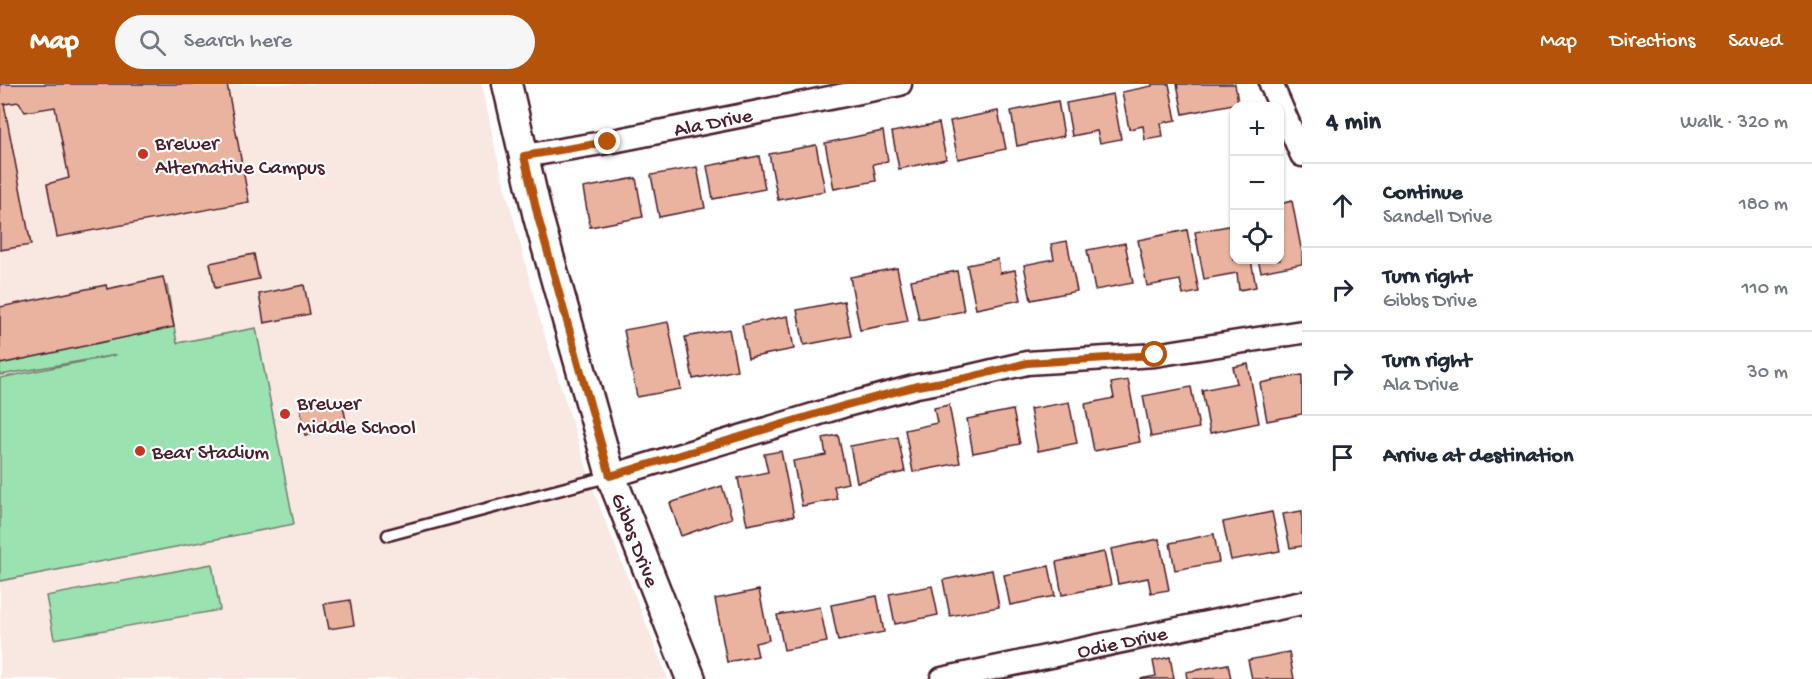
<!DOCTYPE html>
<html lang="en">
<head>
<meta charset="utf-8">
<style>
	:root { --surface:#fff; --page:#f6f6f7; --text:#1f2937; --muted:#747a83; --line:#e0e1e3; --accent:#b45309 }
	body { margin:0; font-family:"Gochi Hand",sans-serif; background:var(--page); color:var(--text) }
	.controls { position:absolute; right:18px; top:18px; display:grid; overflow:hidden; border-radius:12px; box-shadow:0 2px 4px #0004 }
	.controls button { width:54px; height:54px; display:grid; place-items:center; padding:0; border:0; border-bottom:2px solid var(--line); background:var(--surface); color:var(--text); font:30px sans-serif }
	.stop { position:absolute; width:18px; height:18px; margin:-14px; border:4px solid #b45309; border-radius:50%; background:#fff }
	.stop.end { background:#b45309; border-color:#fff; box-shadow:0 2px 6px #0008 }
	.list { margin:0; padding:0; list-style:none }
	h2 { display:flex; justify-content:space-between; align-items:center; height:78px; margin:0; padding:0 24px; font-size:26px }
	h2 small { font-size:20px; font-weight:400; color:var(--muted) }
	.list li { display:grid; grid-template-columns:39px 1fr auto; gap:18px; align-items:center; box-sizing:border-box; height:84px; padding:0 24px; border-top:2px solid var(--line) }
	.list b { display:block; font-size:22px; white-space:nowrap }
	.list p { margin:0; font-size:20px; white-space:nowrap; color:var(--muted) }
	.list em { font-size:20px; font-style:normal; color:var(--muted) }
	.icon { flex:none; width:33px; height:33px; fill:none; stroke:currentColor; stroke-width:2; stroke-linecap:round; stroke-linejoin:round }
	.map { position:relative; flex:none; width:1302px; height:595px; overflow:hidden }
	header { display:flex; align-items:center; gap:36px; box-sizing:border-box; height:84px; padding:0 30px; background:var(--accent); color:#fff }
	header strong { font-size:28px }
	nav { display:flex; gap:33px; margin-inline-start:auto; font-size:21px }
	.search { width:420px; height:54px; background:var(--page); display:flex; align-items:center; gap:15px; box-sizing:border-box; padding:0 21px; border-radius:33px; color:var(--muted); font-size:22px }
	main { display:flex }
	aside { flex:1; background:var(--surface) }
	.map>svg:first-child { display:block }
	.built { fill:#f9e8e2 }
	.green { fill:#9ae2b0; stroke:#72806e; stroke-width:1.5 }
	.building { fill:#eab3a0; stroke:#4a1f2b; stroke-width:1.5 }
	.lines { fill:none; stroke-linecap:round; stroke-linejoin:round }
	.service-casing { stroke:#4a1f2b; stroke-width:15 }
	.minor-casing { stroke:#4a1f2b; stroke-width:27 }
	.tertiary-casing { stroke:#4a1f2b; stroke-width:33 }
	.service { stroke:#fff; stroke-width:10 }
	.minor { stroke:#fff; stroke-width:22 }
	.tertiary { stroke:#fff; stroke-width:28 }
	.route { stroke:#b45309; stroke-width:8 }
	.poi-dot { fill:#c8321e; stroke:#fff; stroke-width:2 }
	.labels { text-anchor:middle; stroke-width:4.5; stroke-linejoin:round; paint-order:stroke }
	.street-label { font-size:21px; fill:#4a1f2b; stroke:#fff }
	.poi-label { font-size:21px; fill:#4a1f2b; stroke:#fff; text-anchor:start }
</style>
</head>
<body>
<header>
<strong>Map</strong>
<div class="search"><svg class="icon" aria-label="search" viewBox="0 0 24 24"><circle cx="10" cy="10" r="6"/><path d="M15 15l6 6"/></svg>Search here</div>
<nav><a>Map</a><a>Directions</a><a>Saved</a></nav>
</header>
<main>
<div class="map">
<svg width="1302" height="595" viewBox="0 0 1302 595">
	<rect width="100%" height="100%" fill="#fff"/>
	<filter id="ink" filterUnits="userSpaceOnUse"><feTurbulence type="fractalNoise" baseFrequency=".0167" numOctaves="2"/><feDisplacementMap in="SourceGraphic" scale="12" xChannelSelector="R" yChannelSelector="G"/><feConvolveMatrix kernelMatrix="1 2 1 2 8 2 1 2 1" color-interpolation-filters="sRGB"/></filter>
	<g filter="url(#ink)">
		<path class="built" d="M 0,0 L 482,0 L 496,68 L 543,246 L 596,413 L 668,595 L 0,595 Z"/>
		<g class="green">
			<path d="M 167,202 L 177,259 L 256,244 L 294,440 L 0,497 L 0,294 L 116,271 L 0,291 L 0,232 Z"/>
			<path d="M 212,480 L 220,526 L 54,555 L 46,512 Z"/>
		</g>
		<g class="building">
			<path d="M 0,0 L 227,0 L 249,118 L 57,153 L 47,100 L 69,94 L 55,23 L 25,28 L 19,18 L 4,20 L 31,161 L 0,166 Z"/>
			<path d="M 1152,0 L 1169,0 L 1176,36 L 1161,39 L 1163,53 L 1145,56 L 1143,42 L 1129,45 L 1122,8 L 1152,2 Z"/>
			<path d="M 1177,0 L 1235,0 L 1238,19 L 1183,30 Z"/>
			<path d="M 1113,10 L 1121,55 L 1100,59 L 1097,47 L 1072,52 L 1066,19 Z"/>
			<path d="M 1058,17 L 1064,52 L 1017,62 L 1011,27 Z"/>
			<path d="M 998,27 L 1006,65 L 958,75 L 950,37 Z"/>
			<path d="M 939,39 L 946,75 L 899,85 L 892,48 Z"/>
			<path d="M 883,47 L 888,77 L 873,80 L 876,97 L 834,105 L 825,59 Z"/>
			<path d="M 816,61 L 825,107 L 778,116 L 769,70 Z"/>
			<path d="M 759,72 L 765,105 L 713,115 L 707,82 Z"/>
			<path d="M 697,83 L 705,124 L 659,133 L 651,91 Z"/>
			<path d="M 636,94 L 643,133 L 590,143 L 583,104 Z"/>
			<path d="M 1292,117 L 1302,169 L 1302,180 L 1261,188 L 1258,176 L 1280,176 L 1280,120 Z"/>
			<path d="M 1234,141 L 1234,176 L 1251,176 L 1256,203 L 1239,206 L 1237,189 L 1204,195 L 1195,148 Z"/>
			<path d="M 1187,146 L 1199,208 L 1183,211 L 1180,196 L 1147,202 L 1138,156 Z"/>
			<path d="M 1067,157 L 1077,207 L 1031,216 L 1024,181 L 1054,175 L 1051,160 Z"/>
			<path d="M 1125,159 L 1133,199 L 1095,206 L 1087,166 Z"/>
			<path d="M 254,170 L 259,195 L 215,204 L 210,179 Z"/>
			<path d="M 998,175 L 1000,189 L 1015,186 L 1021,216 L 976,225 L 967,181 Z"/>
			<path d="M 897,184 L 908,237 L 860,246 L 850,193 Z"/>
			<path d="M 957,187 L 964,227 L 919,236 L 911,196 Z"/>
			<path d="M 163,193 L 174,243 L 0,280 L 0,223 L 106,201 L 107,205 Z"/>
			<path d="M 304,201 L 310,230 L 264,239 L 259,210 Z"/>
			<path d="M 844,217 L 851,252 L 804,261 L 797,226 Z"/>
			<path d="M 788,232 L 794,265 L 748,274 L 742,241 Z"/>
			<path d="M 668,238 L 681,305 L 637,313 L 624,246 Z"/>
			<path d="M 729,245 L 737,286 L 693,295 L 685,253 Z"/>
			<path d="M 1248,280 L 1259,339 L 1210,349 L 1202,306 L 1237,299 L 1233,283 Z"/>
			<path d="M 1302,291 L 1302,330 L 1267,337 L 1260,299 Z"/>
			<path d="M 1128,296 L 1140,358 L 1094,367 L 1085,320 L 1114,314 L 1111,299 Z"/>
			<path d="M 1191,303 L 1199,344 L 1151,353 L 1143,312 Z"/>
			<path d="M 342,315 L 347,343 L 305,351 L 300,323 Z"/>
			<path d="M 1069,318 L 1077,359 L 1038,367 L 1030,325 Z"/>
			<path d="M 949,321 L 960,379 L 913,388 L 905,346 L 937,339 L 934,324 Z"/>
			<path d="M 1013,326 L 1020,360 L 973,369 L 967,335 Z"/>
			<path d="M 838,351 L 848,399 L 834,402 L 837,415 L 802,422 L 793,377 L 826,371 L 823,354 Z"/>
			<path d="M 898,353 L 905,388 L 857,398 L 850,362 Z"/>
			<path d="M 781,367 L 794,432 L 747,441 L 738,394 L 768,388 L 764,370 Z"/>
			<path d="M 722,402 L 732,434 L 681,452 L 670,419 Z"/>
			<path d="M 1302,427 L 1302,462 L 1290,464 L 1283,430 Z"/>
			<path d="M 1272,428 L 1280,467 L 1231,476 L 1223,438 Z"/>
			<path d="M 1214,450 L 1219,478 L 1175,486 L 1170,459 Z"/>
			<path d="M 1159,455 L 1169,506 L 1151,509 L 1148,494 L 1118,500 L 1111,465 Z"/>
			<path d="M 1104,468 L 1111,501 L 1062,511 L 1056,478 Z"/>
			<path d="M 1049,482 L 1055,512 L 1010,521 L 1004,491 Z"/>
			<path d="M 992,486 L 999,523 L 950,532 L 943,496 Z"/>
			<path d="M 932,502 L 938,531 L 895,540 L 889,510 Z"/>
			<path d="M 759,506 L 769,556 L 755,559 L 758,572 L 727,578 L 715,515 Z"/>
			<path d="M 877,512 L 884,548 L 838,557 L 831,521 Z"/>
			<path d="M 350,516 L 354,541 L 329,545 L 324,520 Z"/>
			<path d="M 820,523 L 827,558 L 784,566 L 777,531 Z"/>
			<path d="M 1289,568 L 1294,595 L 1252,595 L 1248,576 Z"/>
			<path d="M 1170,573 L 1174,595 L 1140,595 L 1156,592 L 1153,577 Z"/>
			<path d="M 1228,580 L 1231,595 L 1187,595 L 1186,588 Z"/>
		</g>
		<g class="lines">
			<g class="service-casing">
				<path id="service" d="M 388,451 L 611,392"/>
			</g>
			<g class="minor-casing">
				<g id="minor">
					<path d="M 1271,0 L 1302,71"/>
					<path id="s1" d="M 524,72 L 608,58 L 900,0"/>
					<path d="M 611,392 L 843,322 L 917,302 L 967,293 L 1027,279 L 1155,271 L 1302,248"/>
					<path id="s2" d="M 942,595 L 1302,519"/>
				</g>
			</g>
			<g class="tertiary-casing">
				<g id="tertiary">
					<path id="s3" d="M 507,0 L 538,133 L 611,392 L 691,595"/>
				</g>
			</g>
			<use href="#service" class="service"/>
			<use href="#minor" class="minor"/>
			<use href="#tertiary" class="tertiary"/>
		</g>
	</g>
	<g class="lines" filter="url(#ink)">
		<path class="route" d="M 608,58 L 524,72 L 538,133 L 610,392 L 843,322 L 917,302 L 967,294 L 1027,279 L 1155,271"/>
	</g>
	<g class="poi-dot">
		<circle cx="143" cy="70" r="6"/>
		<circle cx="285" cy="330" r="6"/>
		<circle cx="140" cy="367" r="6"/>
	</g>
	<g class="labels">
		<g class="street-label">
			<text dy="7" stroke="none"><textPath href="#s1" startOffset="192">Ala Drive</textPath></text>
			<text dy="7" stroke="none"><textPath href="#s3" startOffset="474">Gibbs Drive</textPath></text>
			<text dy="7" stroke="none"><textPath href="#s2" startOffset="184">Odie Drive</textPath></text>
		</g>
		<g class="poi-label">
			<text x="155" y="65">Brewer<tspan x="155" dy="24">Alternative Campus</tspan></text>
			<text x="297" y="325">Brewer<tspan x="297" dy="24">Middle School</tspan></text>
			<text x="152" y="374">Bear Stadium</text>
		</g>
	</g>
</svg>
<div class="controls">
<button>+</button>
<button>−</button>
<button><svg class="icon" aria-label="locate" viewBox="0 0 24 24"><circle cx="12" cy="12" r="6"/><path d="M12 2v4M12 18v4M2 12h4M18 12h4"/></svg></button>
</div>
<div class="stop" style="left:1155px;top:271px"></div>
<div class="stop end" style="left:608px;top:58px"></div>
</div>
<aside>
<h2>4 min<small>Walk · 320 m</small></h2>
<ul class="list">
<li><svg class="icon" aria-label="ahead" viewBox="0 0 24 24"><path d="M12 20V5M6 11l6-6 6 6"/></svg><div><b>Continue</b><p>Sandell Drive</p></div><em>180 m</em></li>
<li><svg class="icon" aria-label="right" viewBox="0 0 24 24"><path d="M7 20v-9h11M14 6l5 5-5 5"/></svg><div><b>Turn right</b><p>Gibbs Drive</p></div><em>110 m</em></li>
<li><svg class="icon" aria-label="right" viewBox="0 0 24 24"><path d="M7 20v-9h11M14 6l5 5-5 5"/></svg><div><b>Turn right</b><p>Ala Drive</p></div><em>30 m</em></li>
<li><svg class="icon" aria-label="arrive" viewBox="0 0 24 24"><path d="M6 21V4h12l-3 4 3 4H6"/></svg><div><b>Arrive at destination</b></div></li>
</ul>
</aside>
</main>
</body>
</html>
